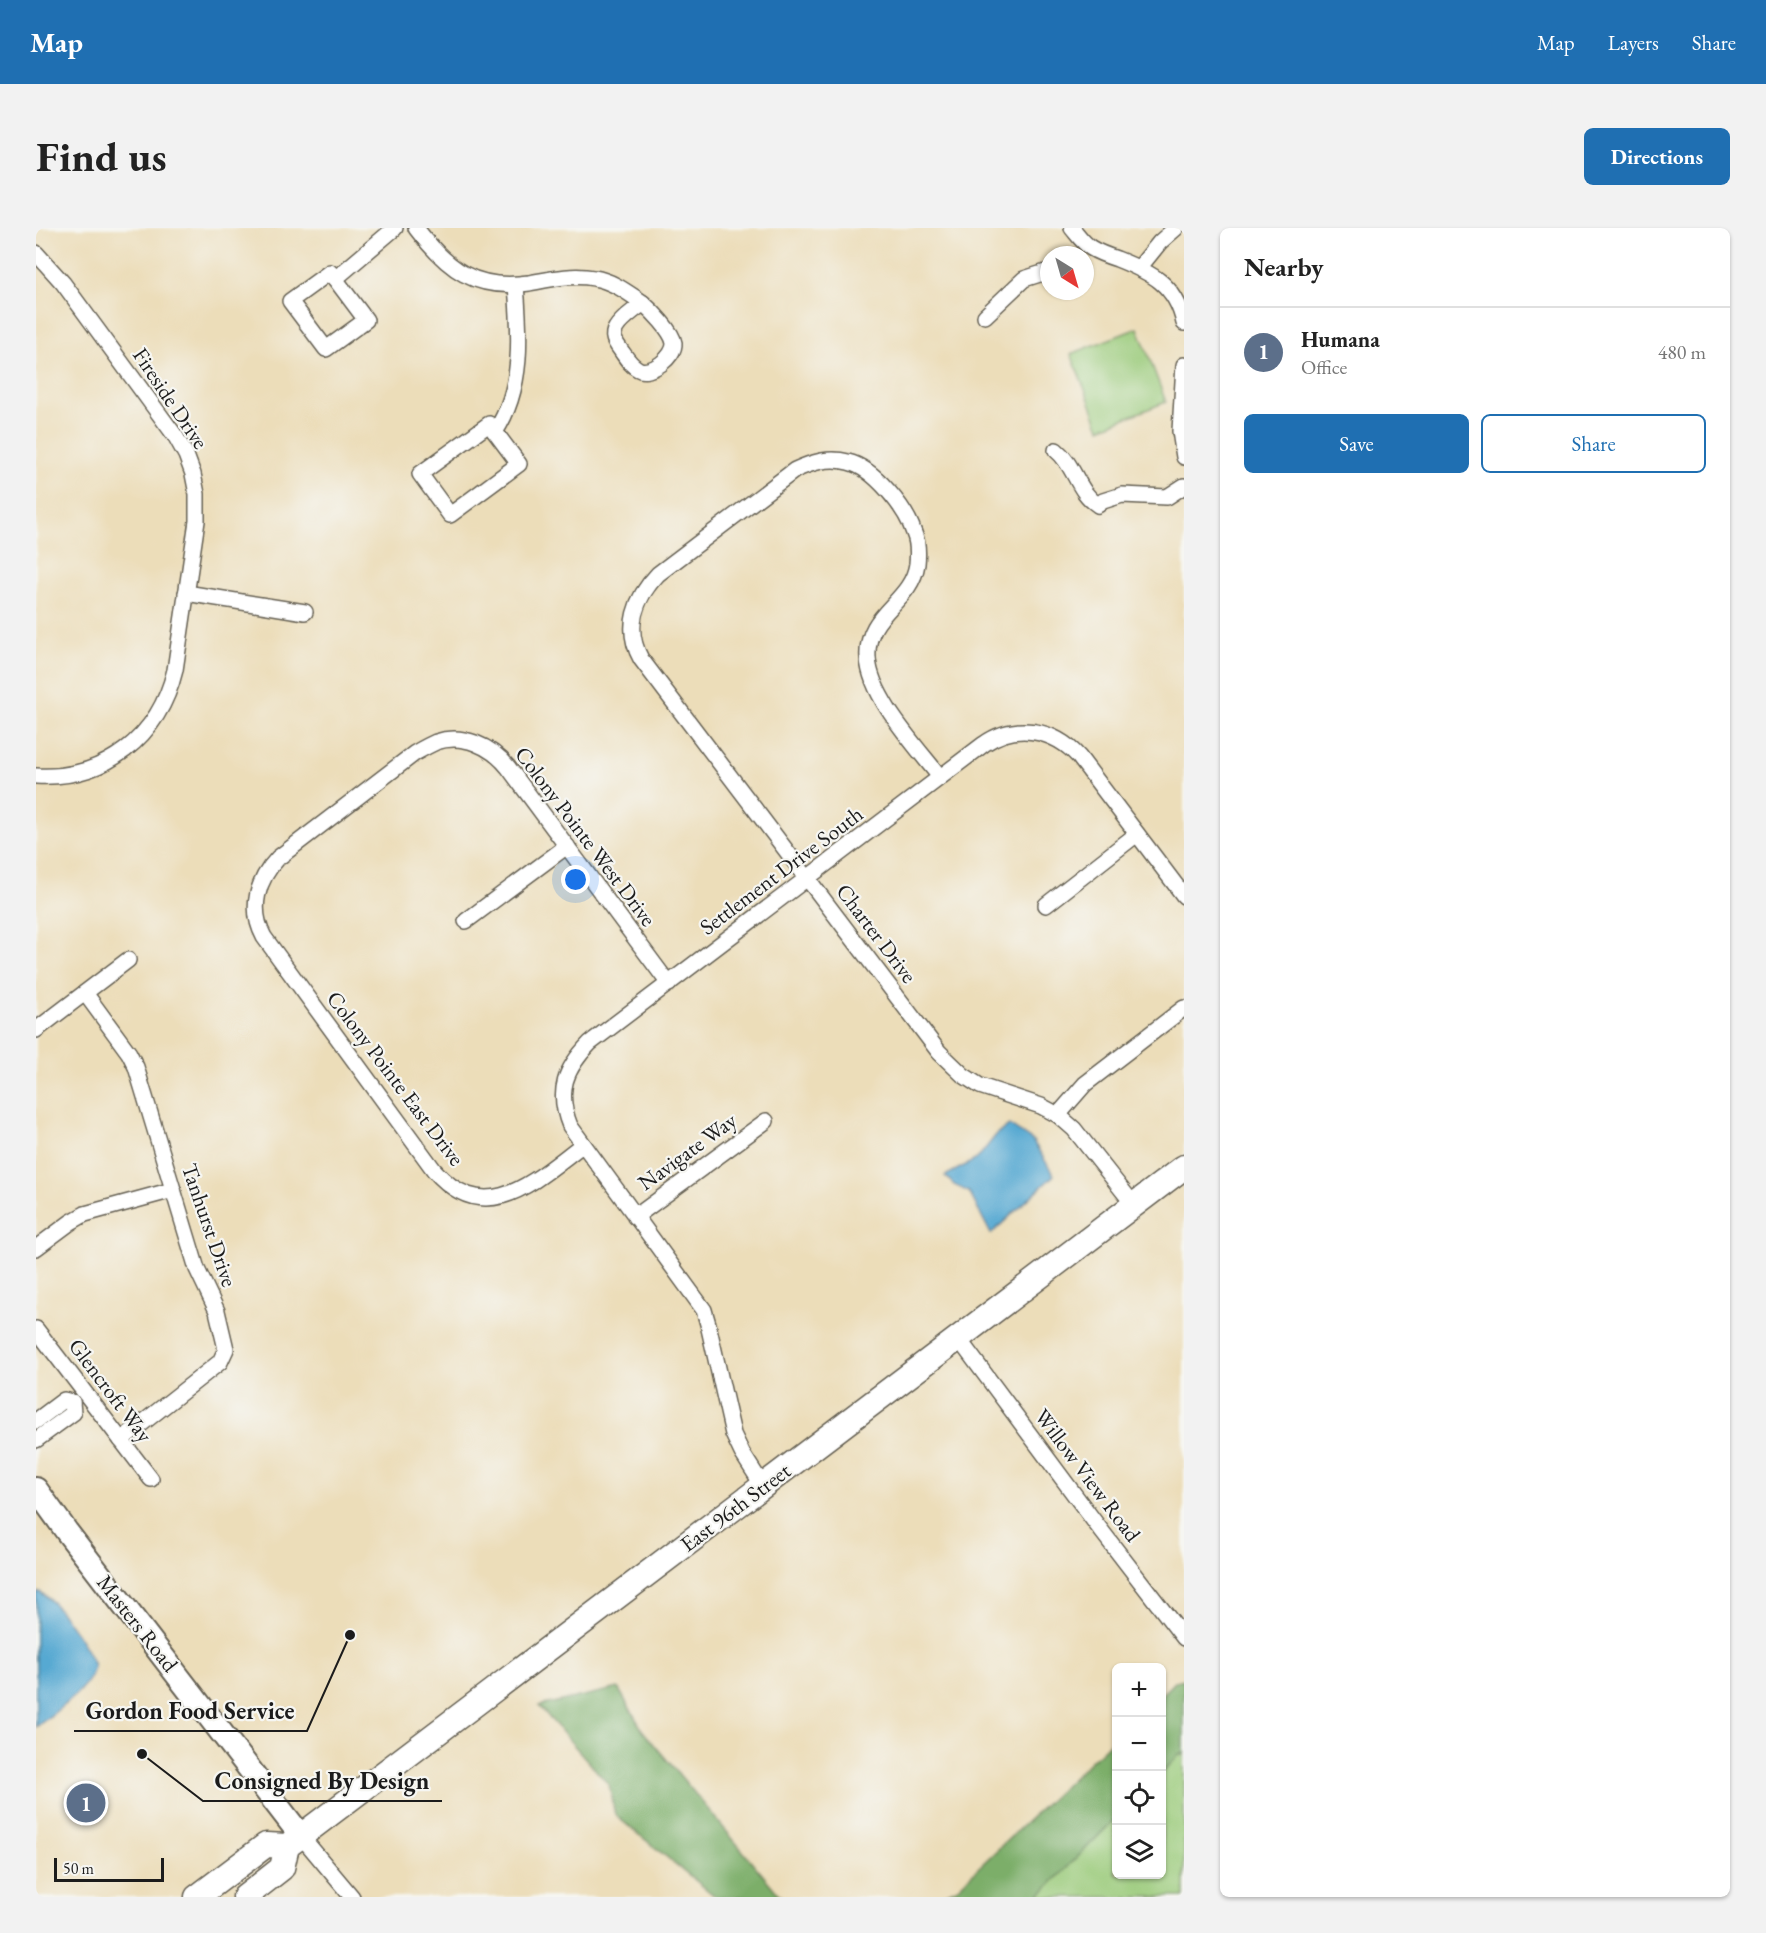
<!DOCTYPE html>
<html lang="en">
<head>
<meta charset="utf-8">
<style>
	:root { --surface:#fff; --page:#f2f2f2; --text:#222; --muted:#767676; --line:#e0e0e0; --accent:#1f6fb2 }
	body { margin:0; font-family:"EB Garamond",serif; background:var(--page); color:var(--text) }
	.controls { position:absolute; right:18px; bottom:18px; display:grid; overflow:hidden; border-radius:9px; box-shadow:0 2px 4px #0004 }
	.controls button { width:54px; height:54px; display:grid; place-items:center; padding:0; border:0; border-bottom:2px solid var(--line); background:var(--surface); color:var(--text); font:30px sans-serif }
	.compass { position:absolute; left:1004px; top:18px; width:54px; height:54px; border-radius:50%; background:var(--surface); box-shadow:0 2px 4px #0004; rotate:143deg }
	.scale { position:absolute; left:18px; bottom:15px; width:110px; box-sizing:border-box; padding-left:6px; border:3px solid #1c1c1c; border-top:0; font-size:16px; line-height:21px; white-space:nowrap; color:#1c1c1c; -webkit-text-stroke:4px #f6f6f2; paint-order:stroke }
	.you { position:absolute; left:540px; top:652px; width:21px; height:21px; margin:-15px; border:4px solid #fff; border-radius:50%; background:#1a73e8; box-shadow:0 0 0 9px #1a73e833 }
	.badge { display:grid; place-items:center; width:39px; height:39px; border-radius:50%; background:var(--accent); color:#fff; font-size:20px; font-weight:700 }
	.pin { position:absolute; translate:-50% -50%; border:3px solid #fff; box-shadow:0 2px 6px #0006 }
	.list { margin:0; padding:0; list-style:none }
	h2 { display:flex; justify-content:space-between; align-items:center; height:78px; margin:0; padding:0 24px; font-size:26px }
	h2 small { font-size:20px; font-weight:400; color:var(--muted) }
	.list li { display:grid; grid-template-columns:39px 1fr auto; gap:18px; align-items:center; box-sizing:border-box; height:90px; padding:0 24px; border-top:2px solid var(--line) }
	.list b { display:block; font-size:22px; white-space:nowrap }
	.list p { margin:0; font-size:20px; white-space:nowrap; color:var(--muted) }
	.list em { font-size:20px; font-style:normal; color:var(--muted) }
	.actions { display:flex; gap:12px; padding:18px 24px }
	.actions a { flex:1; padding:14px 0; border:2px solid var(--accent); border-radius:9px; text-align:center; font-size:21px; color:var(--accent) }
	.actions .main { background:var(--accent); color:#fff }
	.icon { flex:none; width:33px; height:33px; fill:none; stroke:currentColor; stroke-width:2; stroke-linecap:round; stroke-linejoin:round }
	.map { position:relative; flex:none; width:1148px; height:1669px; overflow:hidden; border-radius:9px }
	header { display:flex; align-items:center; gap:36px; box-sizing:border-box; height:84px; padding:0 30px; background:var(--accent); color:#fff }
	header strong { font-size:28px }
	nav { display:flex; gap:33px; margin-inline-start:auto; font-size:21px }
	.intro { display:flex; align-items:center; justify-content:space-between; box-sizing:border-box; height:144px; padding:0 36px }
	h1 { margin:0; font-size:42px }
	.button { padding:15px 27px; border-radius:9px; background:var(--accent); color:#fff; font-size:21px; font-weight:700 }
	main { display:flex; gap:36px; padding:0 36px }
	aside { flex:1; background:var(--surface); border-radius:9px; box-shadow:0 2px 4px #0004 }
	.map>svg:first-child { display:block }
	.green { fill:#9aca79; stroke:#5b734a; stroke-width:1.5 }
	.forest { fill:#7bae69; stroke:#4c6542; stroke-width:1.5 }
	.water { fill:#57a9d2; stroke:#3a6277; stroke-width:1.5 }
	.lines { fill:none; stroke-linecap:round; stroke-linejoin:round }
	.street-casing { stroke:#656053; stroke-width:18 }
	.secondary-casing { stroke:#656053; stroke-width:26 }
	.primary-casing { stroke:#656053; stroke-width:27 }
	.street { stroke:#fff; stroke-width:15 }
	.secondary { stroke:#fff; stroke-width:22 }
	.primary { stroke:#fff; stroke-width:24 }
	.labels { text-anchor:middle; stroke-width:4.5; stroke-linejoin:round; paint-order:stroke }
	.street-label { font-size:22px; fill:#1c1c1c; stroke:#f6f6f2 }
	.leader { fill:none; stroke:#1c1c1c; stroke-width:2 }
	.callout-dot { fill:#1c1c1c; stroke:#f6f6f2; stroke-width:2 }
	.callout-label { font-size:24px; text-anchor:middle; font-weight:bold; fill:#1c1c1c; stroke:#f6f6f2; stroke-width:4.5; stroke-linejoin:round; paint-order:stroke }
</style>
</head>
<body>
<header>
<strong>Map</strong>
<nav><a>Map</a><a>Layers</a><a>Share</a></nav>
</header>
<div class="intro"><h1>Find us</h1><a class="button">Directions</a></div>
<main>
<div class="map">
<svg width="1148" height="1669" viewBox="0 0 1148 1669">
	<rect width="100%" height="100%" fill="#f6f6f2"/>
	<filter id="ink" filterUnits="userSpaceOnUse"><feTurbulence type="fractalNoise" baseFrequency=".0167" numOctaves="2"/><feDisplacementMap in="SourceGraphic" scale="12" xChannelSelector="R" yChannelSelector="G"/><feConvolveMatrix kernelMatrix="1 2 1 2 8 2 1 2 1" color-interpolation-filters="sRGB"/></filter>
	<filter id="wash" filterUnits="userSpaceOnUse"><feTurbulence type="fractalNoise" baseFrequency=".008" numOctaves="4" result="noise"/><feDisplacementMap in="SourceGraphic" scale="24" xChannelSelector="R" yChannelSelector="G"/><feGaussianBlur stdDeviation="1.35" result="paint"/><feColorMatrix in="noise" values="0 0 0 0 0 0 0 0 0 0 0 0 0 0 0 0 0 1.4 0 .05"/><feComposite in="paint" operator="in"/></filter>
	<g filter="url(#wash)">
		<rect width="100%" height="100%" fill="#ecddb9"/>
		<g class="green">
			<path d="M 1102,100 L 1130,174 L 1064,200 L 1035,126 Z"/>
			<path d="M 1148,1526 L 1148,1669 L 1002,1669 L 1080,1590 L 1080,1646 L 1126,1646 L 1126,1545 L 1143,1527 Z"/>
		</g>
		<g class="forest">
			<path d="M 1148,1451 L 1148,1526 L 1143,1527 L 1126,1545 L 1126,1467 L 1140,1453 Z"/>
			<path d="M 582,1460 L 607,1503 L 745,1669 L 680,1669 L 579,1587 L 573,1557 L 503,1478 Z"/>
			<path d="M 1080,1509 L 1080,1590 L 1002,1669 L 902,1669 L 922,1659 Z"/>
		</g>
		<g class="water">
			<path d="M 973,897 L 997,913 L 1018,947 L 955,1006 L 933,964 L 918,957 L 909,948 L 941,931 L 960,907 Z"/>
			<path d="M 4,1364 C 20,1373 52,1420 58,1438 C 55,1460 17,1485 0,1499 L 0,1365 Z"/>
		</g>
	</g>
	<g filter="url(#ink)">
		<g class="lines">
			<g class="street-casing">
				<g id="street">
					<path d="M 380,0 C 411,41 439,63 493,55 C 515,51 536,46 558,50 C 577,53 592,65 607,75"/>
					<path d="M 1036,0 C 1042,7 1047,15 1055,20 C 1063,25 1072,28 1081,31 C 1114,44 1140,56 1148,95"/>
					<path d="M 0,25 L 27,55 L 140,209 L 150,227 L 157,246 L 161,266 L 161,293 L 139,442 C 123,509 69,552 0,548"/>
					<path d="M 1103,40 L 1124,14 L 1140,0"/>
					<path d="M 294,44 L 330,92 L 290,121 L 254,73 Z"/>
					<path d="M 299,51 L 359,0"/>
					<path d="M 607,75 C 616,83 636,103 638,115 C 639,129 614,148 602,141 C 594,137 589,128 584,121 C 579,114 575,108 580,100 C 585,91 599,82 607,75 Z"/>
					<path d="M 949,88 L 988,51 L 1013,43"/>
					<path d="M 1148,137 L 1144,203 L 1148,229"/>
					<path d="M 453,196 L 483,236 L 414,287 L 384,246 Z"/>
					<path d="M 459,204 C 488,160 484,106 480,57"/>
					<path d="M 1020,222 C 1039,237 1041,264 1062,277 L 1067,273 L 1086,267 L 1131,269 L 1148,258"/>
					<path d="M 150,365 L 269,384"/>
					<path d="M 904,549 C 880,518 834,469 832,430 C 829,384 875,376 881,336 C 882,326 882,314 878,305 C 870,280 838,240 812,234 C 793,229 777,234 759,242 L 622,346 C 599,370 588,400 605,431 L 903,824 L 927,847 L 944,858 L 1005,878 L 1022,887 L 1038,901 L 1098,977"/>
					<path d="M 1010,677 L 1101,606"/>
					<path d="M 430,693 L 531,618"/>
					<path d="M 49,765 L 93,825 L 100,839 L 161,1041 L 181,1083 L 190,1121 L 184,1134 L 85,1212"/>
					<path d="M 0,802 L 92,732"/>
					<path d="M 1022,887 L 1049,856 L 1148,780"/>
					<path d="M 546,917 C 499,952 450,1002 398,942 L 228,709 C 213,681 221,652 242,630 L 379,525 C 386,521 393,517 400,514 C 427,505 455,518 472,539 L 633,756"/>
					<path d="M 599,989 L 730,893"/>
					<path d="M 0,1020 L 35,994 L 49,986 L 137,962"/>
					<path d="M 0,1101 L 115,1251"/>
					<path d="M 922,1110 L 1061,1297 L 1148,1410"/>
					<path d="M 0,1193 L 28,1172 L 36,1174"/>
					<path d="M 0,1212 L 37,1185 L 36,1174"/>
					<path d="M 727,1258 L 706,1225 L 697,1206 L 672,1096 L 668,1082 L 534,898 C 520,863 529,841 554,815 L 948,516 C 979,494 1018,501 1043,529 L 1148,668"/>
					<path d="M 265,1608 L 316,1669"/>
				</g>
			</g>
			<g class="secondary-casing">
				<path id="secondary" d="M 0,1261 L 31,1304 L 265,1608"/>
			</g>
			<g class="primary-casing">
				<g id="primary">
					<path d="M 161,1669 L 230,1617 L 251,1618 L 265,1608 L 1148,939"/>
					<path d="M 209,1669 L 246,1640 L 251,1618"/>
				</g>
			</g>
			<use href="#street" class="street"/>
			<use href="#secondary" class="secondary"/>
			<use href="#primary" class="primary"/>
		</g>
	</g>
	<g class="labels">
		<g class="street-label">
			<text transform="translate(135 170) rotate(56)" y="8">Fireside Drive</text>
			<text transform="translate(550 608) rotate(53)" y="8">Colony Pointe West Drive</text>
			<text transform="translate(745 642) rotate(-37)" y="8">Settlement Drive South</text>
			<text transform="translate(841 705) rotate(53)" y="8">Charter Drive</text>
			<text transform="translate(360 850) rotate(53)" y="8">Colony Pointe East Drive</text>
			<text transform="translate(651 923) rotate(-36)" y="8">Navigate Way</text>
			<text transform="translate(174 997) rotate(71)" y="8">Tanhurst Drive</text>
			<text transform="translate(75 1162) rotate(53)" y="8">Glencroft Way</text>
			<text transform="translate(1052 1247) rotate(53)" y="8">Willow View Road</text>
			<text transform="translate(699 1279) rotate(-37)" y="8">East 96th Street</text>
			<text transform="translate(102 1395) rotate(52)" y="8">Masters Road</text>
		</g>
	</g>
	<path class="leader" d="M314 1407L271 1503H38M106 1526L167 1573H406"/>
	<g class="callout-dot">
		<circle cx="314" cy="1407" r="6"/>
		<circle cx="106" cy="1526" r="6"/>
	</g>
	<g class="callout-label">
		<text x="154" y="1491">Gordon Food Service</text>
		<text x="286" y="1561">Consigned By Design</text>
	</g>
</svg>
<div class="controls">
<button>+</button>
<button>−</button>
<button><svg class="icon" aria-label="locate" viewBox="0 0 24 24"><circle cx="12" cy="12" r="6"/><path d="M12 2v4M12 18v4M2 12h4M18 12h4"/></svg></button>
<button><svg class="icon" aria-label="layers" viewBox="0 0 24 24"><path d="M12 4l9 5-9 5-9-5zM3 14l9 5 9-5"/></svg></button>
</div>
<svg class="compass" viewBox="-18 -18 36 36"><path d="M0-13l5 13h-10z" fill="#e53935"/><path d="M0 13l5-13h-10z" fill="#767676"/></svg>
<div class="scale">50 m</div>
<div class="you"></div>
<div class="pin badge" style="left:50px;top:1575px;background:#5c6f8a">1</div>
</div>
<aside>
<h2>Nearby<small></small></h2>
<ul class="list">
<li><span class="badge" style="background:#5c6f8a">1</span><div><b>Humana</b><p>Office</p></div><em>480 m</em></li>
</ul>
<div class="actions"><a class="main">Save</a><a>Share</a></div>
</aside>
</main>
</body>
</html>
